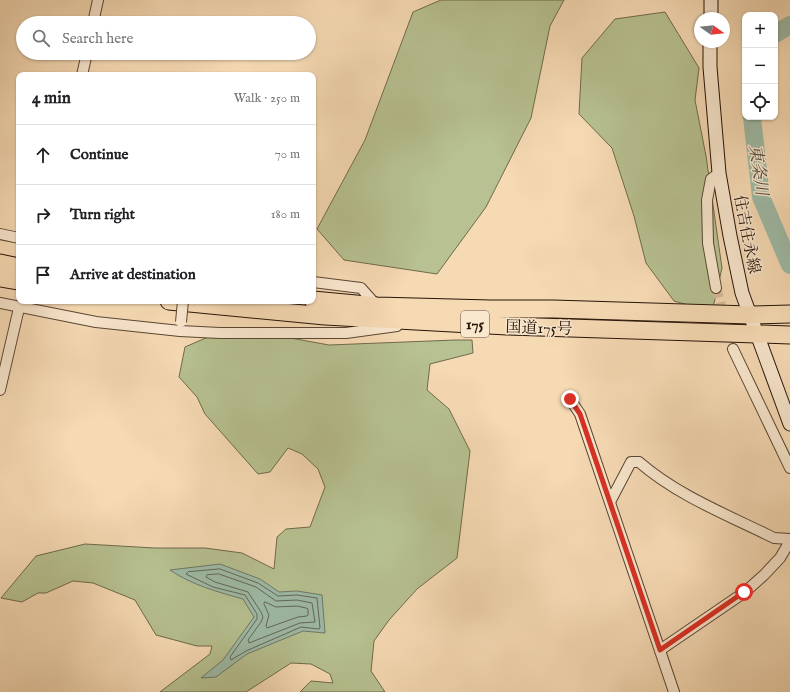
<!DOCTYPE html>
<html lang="en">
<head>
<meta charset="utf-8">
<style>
	:root { --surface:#fff; --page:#f2f2f2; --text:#202124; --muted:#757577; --line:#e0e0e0 }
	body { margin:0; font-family:"IM FELL English","Noto Serif JP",serif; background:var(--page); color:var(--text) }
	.controls { position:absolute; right:12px; top:12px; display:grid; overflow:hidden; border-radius:8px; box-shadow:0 1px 3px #0004 }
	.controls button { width:36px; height:36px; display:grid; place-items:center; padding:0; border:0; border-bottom:1px solid var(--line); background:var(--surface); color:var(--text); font:20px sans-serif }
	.compass { position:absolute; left:694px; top:12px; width:36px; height:36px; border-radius:50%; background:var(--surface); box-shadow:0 1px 3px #0004; rotate:104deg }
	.stop { position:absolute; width:12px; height:12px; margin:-9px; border:3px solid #d93025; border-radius:50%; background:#fff }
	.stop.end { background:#d93025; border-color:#fff; box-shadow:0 1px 4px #0008 }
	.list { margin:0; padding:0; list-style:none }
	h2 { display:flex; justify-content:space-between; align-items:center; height:52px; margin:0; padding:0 16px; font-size:17px }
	h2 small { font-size:13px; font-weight:400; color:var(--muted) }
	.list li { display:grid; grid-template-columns:26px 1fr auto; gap:12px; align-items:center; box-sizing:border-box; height:60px; padding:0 16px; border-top:1px solid var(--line) }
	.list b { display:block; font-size:15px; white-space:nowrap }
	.list em { font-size:13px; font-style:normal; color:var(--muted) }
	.icon { flex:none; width:22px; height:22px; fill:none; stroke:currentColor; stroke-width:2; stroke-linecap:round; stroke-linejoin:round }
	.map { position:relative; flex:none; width:790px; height:692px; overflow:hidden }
	.search { position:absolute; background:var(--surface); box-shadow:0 1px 3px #0004; left:16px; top:16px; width:300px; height:44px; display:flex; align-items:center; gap:10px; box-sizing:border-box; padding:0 14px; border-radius:22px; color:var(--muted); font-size:15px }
	.panel { position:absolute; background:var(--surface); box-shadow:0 1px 3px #0004; left:16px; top:72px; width:300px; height:232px; border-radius:8px }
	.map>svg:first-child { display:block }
	.green { fill:#b7c191; stroke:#6f6a4c }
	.water { fill:#9ebba7; stroke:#6e7867 }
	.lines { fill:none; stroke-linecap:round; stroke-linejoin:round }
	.shore { stroke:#626758; stroke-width:1 }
	.river { stroke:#9ebba7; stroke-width:18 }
	.street-tunnel { stroke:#d7bc9a; stroke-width:10; stroke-dasharray:10 5; stroke-linecap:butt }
	.street-casing { stroke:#5b4533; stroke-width:12 }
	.secondary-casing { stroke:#271308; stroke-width:15 }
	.highway-casing { stroke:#271308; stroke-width:19 }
	.street { stroke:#f9e7ce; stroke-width:10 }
	.secondary { stroke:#f9e7ce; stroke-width:13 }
	.highway { stroke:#f6dab4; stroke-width:17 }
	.street-bridge-casing { stroke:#5b4533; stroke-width:12; stroke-linecap:butt }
	.street-bridge { stroke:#f9e7ce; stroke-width:10 }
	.route { stroke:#d93025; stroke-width:5 }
	.labels { text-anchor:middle; stroke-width:3; stroke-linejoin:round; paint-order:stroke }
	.shield { fill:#f9e7ce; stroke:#665343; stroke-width:1 }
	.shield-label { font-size:15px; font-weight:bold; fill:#271308 }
	.street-label { font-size:16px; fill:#271308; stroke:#f9e7ce }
	.water-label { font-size:17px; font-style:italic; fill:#514e40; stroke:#f9e7ce }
</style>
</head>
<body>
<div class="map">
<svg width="790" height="692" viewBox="0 0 790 692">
	<rect width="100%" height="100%" fill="#f6dab4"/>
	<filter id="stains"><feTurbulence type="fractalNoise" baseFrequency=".005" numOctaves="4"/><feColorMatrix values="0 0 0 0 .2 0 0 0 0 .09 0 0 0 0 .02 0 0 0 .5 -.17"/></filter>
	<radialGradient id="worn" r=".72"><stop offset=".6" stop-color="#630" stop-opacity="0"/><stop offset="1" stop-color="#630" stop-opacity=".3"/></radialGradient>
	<g class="green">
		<path d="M 441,0 L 564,0 L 550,26 L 531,118 L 486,207 L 437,274 L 344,260 L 317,229 L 365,140 L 413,12 Z"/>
		<path d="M 665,12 L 699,68 L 695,100 L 706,156 L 722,268 L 712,312 L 674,301 L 646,263 L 634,216 L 612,148 L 579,114 L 582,58 L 615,19 Z"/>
		<path d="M 274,335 L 329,345 L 455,340 L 472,340 L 473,353 L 430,364 L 427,390 L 449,409 L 470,451 L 457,558 L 417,589 L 389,620 L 374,641 L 371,671 L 385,692 L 300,692 L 311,681 L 333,683 L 330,674 L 311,664 L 291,663 L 246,692 L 160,692 L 210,654 L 212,646 L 197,646 L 156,635 L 135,600 L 93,583 L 73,581 L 46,593 L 38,593 L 22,602 L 1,598 L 36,556 L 85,544 L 155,548 L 205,548 L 242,553 L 274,569 L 277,537 L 286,529 L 310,527 L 325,487 L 318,469 L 302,454 L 288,448 L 270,472 L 258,474 L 205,414 L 197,397 L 179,377 L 185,347 L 208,337 Z"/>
	</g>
	<path class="water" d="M 220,564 L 260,579 L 279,592 L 297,591 L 322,595 L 325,633 L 303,631 L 247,654 L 216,677 L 201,678 L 223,660 L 254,617 L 243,599 C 218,592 192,585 170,570 Z"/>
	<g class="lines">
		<g class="shore">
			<path d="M 220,569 L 258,583 L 278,596 L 297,595 L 317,598 L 320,628 L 319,629 L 301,627 L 246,651 L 231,660 L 230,657 L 257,619 L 257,614 L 245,595 L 213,587 L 186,574 L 188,572 Z"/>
			<path d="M 219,574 L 256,587 L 276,601 L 297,600 L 312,603 L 315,622 L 300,623 L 249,643 L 248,640 L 261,622 L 263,617 L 261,612 L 248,592 L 215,582 L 206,577 L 207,575 Z"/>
			<path d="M 265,602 L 276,607 L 297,606 L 306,608 L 308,609 L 308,615 L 307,616 L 298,617 L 267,628 L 266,626 L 269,615 L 264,604 Z"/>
		</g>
		<g class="river">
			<path d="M 775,34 L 790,25"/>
			<path d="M 752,117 L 761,197 L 790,265"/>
		</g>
		<path class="street-tunnel" d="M 716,288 L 733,349"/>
		<g class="street-casing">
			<g id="street">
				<path d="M 93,23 L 98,0"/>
				<path d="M 82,75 L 87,53"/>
				<path d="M 0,234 L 19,238"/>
				<path d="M 313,282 L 361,288 L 377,306"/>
				<path d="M 716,288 L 708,243 L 707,200 L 711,179 L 719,173"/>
				<path d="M 0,303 L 96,322 L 180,331 L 220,333 L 346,333 L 397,326"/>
				<path d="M 733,349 L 790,468"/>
				<path d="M 0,390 L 19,308"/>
				<path d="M 570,399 L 580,414 L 674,692"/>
				<path d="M 610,502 L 631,462 L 639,462 C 678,496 728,515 774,538 L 790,539"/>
				<path d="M 660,650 L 745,592 L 764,575 L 780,558 L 790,541"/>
			</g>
		</g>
		<g class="secondary-casing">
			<g id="secondary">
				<path d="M 711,18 L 711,0"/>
				<path d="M 710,42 L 710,67 L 719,173 L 730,236 L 742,293 L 790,424"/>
			</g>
		</g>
		<g class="highway-casing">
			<g id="highway">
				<path d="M 0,263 L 19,267"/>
				<path d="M 0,278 L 19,281"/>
				<path d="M 313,300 L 377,306 L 490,309 L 553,309 L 750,315 L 790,314"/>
				<path d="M 169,301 L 325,316 L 507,326 L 790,335"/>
			</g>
		</g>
		<use href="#street" class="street"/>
		<use href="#secondary" class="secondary"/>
		<use href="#highway" class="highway"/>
		<g class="street-bridge-casing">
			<path id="street-bridge" d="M 181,322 L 183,301"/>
		</g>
		<use href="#street-bridge" class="street-bridge"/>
	</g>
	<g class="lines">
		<path class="route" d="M 570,399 L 580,414 L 660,650 L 744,592"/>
	</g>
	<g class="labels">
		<rect class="shield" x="461" y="311" width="28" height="26" rx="3"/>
		<g class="shield-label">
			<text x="475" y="329">175</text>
		</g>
		<g class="street-label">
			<text transform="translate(748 234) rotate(79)" y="6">住吉住永線</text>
			<text transform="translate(539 327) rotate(2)" y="6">国道175号</text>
		</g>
		<g class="water-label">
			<text transform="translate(759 170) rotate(82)" y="6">東条川</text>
		</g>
	</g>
	<rect width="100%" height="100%" filter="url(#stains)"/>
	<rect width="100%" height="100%" fill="url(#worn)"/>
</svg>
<div class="controls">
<button>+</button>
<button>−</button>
<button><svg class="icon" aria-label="locate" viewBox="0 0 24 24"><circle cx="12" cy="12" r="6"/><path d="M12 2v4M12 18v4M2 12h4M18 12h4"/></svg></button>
</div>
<svg class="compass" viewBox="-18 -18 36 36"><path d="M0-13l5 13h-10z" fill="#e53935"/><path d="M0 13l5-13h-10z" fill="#757577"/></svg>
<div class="stop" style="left:744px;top:592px"></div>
<div class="stop end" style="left:570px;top:399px"></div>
<div class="search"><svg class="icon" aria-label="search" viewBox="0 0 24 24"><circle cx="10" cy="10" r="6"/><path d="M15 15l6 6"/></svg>Search here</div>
<section class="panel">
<h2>4 min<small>Walk · 250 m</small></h2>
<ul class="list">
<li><svg class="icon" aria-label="ahead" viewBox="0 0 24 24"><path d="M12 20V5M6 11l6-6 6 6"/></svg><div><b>Continue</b></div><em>70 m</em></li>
<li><svg class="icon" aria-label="right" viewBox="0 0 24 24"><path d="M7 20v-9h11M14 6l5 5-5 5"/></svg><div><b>Turn right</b></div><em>180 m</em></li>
<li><svg class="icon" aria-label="arrive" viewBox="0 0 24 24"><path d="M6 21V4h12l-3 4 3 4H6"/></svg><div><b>Arrive at destination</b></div></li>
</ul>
</section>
</div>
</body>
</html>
